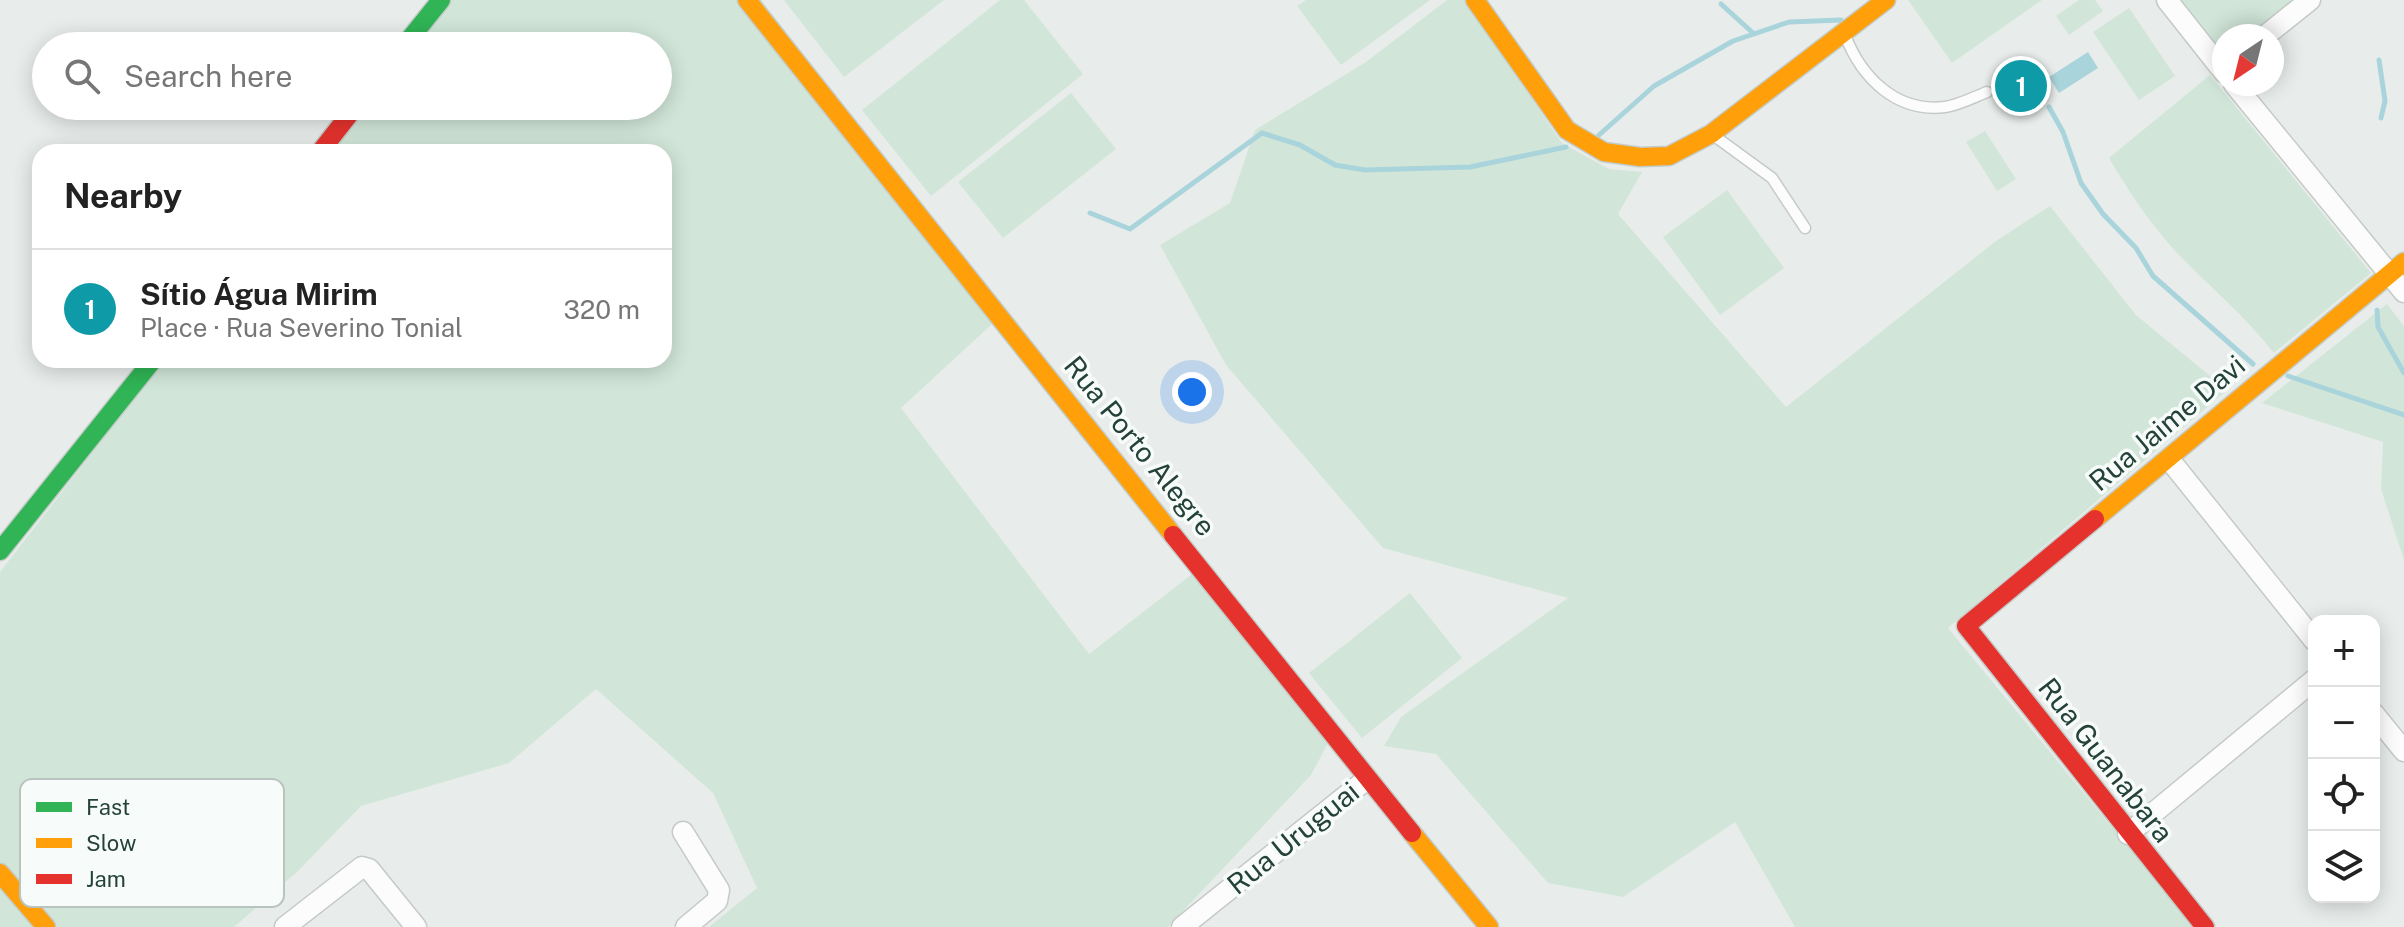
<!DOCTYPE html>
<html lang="en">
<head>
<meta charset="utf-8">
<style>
	:root { --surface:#fff; --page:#f6f6f6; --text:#222; --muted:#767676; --line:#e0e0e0; --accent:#697e78 }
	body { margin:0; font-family:"Public Sans",sans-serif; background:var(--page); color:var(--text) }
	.controls { position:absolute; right:24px; bottom:24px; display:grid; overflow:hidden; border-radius:16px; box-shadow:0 4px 20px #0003 }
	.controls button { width:72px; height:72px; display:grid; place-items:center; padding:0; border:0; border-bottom:2px solid var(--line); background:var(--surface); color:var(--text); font:40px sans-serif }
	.compass { position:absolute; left:2212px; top:24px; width:72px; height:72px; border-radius:50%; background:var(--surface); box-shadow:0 4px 20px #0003; rotate:215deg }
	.you { position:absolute; left:1192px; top:392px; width:28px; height:28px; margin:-20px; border:6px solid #fff; border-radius:50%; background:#1a73e8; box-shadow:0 0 0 12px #1a73e833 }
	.badge { display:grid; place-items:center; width:52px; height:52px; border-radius:50%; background:var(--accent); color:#fff; font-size:26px; font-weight:700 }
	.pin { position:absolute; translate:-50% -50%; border:4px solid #fff; box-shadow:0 2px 8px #0006 }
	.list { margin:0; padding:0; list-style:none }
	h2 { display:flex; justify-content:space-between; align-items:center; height:104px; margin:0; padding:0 32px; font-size:34px }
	h2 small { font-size:26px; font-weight:400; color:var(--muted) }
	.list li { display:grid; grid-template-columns:52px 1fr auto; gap:24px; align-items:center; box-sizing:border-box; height:120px; padding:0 32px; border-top:2px solid var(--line) }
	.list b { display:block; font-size:30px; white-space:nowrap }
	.list p { margin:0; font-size:26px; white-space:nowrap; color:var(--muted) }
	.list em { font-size:26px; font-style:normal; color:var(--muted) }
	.icon { flex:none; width:44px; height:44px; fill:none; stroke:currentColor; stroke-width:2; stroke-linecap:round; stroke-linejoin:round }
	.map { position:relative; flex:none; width:2404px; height:927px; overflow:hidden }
	.search { position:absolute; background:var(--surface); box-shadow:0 4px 20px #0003; left:32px; top:32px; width:640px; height:88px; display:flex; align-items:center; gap:20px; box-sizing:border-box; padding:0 28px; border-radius:44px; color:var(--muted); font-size:30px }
	.panel { position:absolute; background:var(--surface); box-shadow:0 4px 20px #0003; left:32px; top:144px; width:640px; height:224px; border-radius:24px }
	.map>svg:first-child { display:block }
	.green { fill:#d1e6d8 }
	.water { fill:#a9d4db }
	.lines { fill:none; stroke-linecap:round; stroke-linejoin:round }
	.stream { stroke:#a9d4db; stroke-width:5 }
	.lane-casing { stroke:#c5cac8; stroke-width:13 }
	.street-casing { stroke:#c5cac8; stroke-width:23 }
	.fast-casing { stroke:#c3cbc8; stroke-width:21 }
	.slow-casing { stroke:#c3cbc8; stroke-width:21 }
	.jam-casing { stroke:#c3cbc8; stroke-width:21 }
	.lane { stroke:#fcfcfc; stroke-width:10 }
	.street { stroke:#fcfcfc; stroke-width:20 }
	.fast { stroke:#30b455; stroke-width:18 }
	.slow { stroke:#ff9f0a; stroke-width:18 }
	.jam { stroke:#e5322d; stroke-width:18 }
	.labels { text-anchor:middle; stroke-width:7; stroke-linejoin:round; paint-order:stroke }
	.street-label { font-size:28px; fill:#24423a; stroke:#f7fbf9 }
	.key { fill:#f7fbf9; stroke:#b8c4c0; stroke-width:2 }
	.key-label { font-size:22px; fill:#24423a }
</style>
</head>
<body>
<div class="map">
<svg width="2404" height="927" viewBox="0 0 2404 927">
	<rect width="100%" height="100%" fill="#e8edeb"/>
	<g class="green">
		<path d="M 437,0 L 761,0 L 1004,313 L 901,408 L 1089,654 L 1205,564 L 1336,728 L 1311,775 L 1168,927 L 709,927 L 757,888 L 713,793 L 596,689 L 509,763 L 361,806 L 298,871 L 234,927 L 0,927 L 0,572 L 164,360 L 664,360 L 664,152 L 321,152 L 356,106 L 658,106 L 658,46 L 402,46 Z"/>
		<path d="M 784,0 L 944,0 L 844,77 Z"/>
		<path d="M 1000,0 L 1024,0 L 1083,74 L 931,196 L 862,110 Z"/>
		<path d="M 1306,0 L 1430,0 L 1341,65 L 1297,6 Z"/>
		<path d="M 1447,0 L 1464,0 L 1562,143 L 1609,169 L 1642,172 L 1618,214 L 1786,407 L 1996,241 L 2050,206 L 2136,315 L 2227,390 L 1948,628 L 2194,927 L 1795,927 L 1735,822 L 1623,897 L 1548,883 L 1436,754 L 1384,746 L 1401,717 L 1568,598 L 1383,548 L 1226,365 L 1160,245 L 1230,203 L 1255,130 L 1366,62 Z"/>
		<path d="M 1908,0 L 2042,0 L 1952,63 Z"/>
		<path d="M 2079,0 L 2095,0 L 2103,11 L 2069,35 L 2056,16 Z"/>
		<path d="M 2179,0 L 2316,0 L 2272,36 L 2224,36 L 2224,57 Z"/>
		<path d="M 2129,8 L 2175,76 L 2139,100 L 2093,32 Z"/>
		<path d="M 2210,75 L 2371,273 L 2274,353 C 2245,316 2210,287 2178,254 C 2151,225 2129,192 2109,158 Z"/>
		<path d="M 1071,93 L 1116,149 L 1003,238 L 958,182 Z"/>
		<path d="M 1985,131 L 2016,179 L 1997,191 L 1966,142 Z"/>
		<path d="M 1727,190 L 1784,268 L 1720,315 L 1663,237 Z"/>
		<path d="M 2387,304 L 2404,326 L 2404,560 L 2381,489 L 2383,442 L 2262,403 Z"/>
		<path d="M 1410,593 L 1462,658 L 1362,738 L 1309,673 Z"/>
	</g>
	<path class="water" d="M 2088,52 L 2098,68 L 2059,93 L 2049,77 Z"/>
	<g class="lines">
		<g class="stream">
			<path d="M 1721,4 L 1753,33"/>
			<path d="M 2379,60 L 2385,101 L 2381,118"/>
			<path d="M 2049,107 L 2063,132 L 2081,183 L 2103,214 L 2136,248 L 2153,276 L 2253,364"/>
			<path d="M 1599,135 L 1654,86 L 1733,41 L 1789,22 L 1841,20"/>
			<path d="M 1090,213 L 1130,229 L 1262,133 L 1300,145 L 1335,165 L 1365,170 L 1470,167 L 1566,147"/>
			<path d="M 2377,310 L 2378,327 L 2404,373"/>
			<path d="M 2288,376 L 2404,415"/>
		</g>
		<g class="lane-casing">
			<g id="lane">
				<path d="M 1845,35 C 1861,77 1896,113 1945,107 C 1959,105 1974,97 1987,92"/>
				<path d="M 1713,135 L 1772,178 L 1805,228"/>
			</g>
		</g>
		<g class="street-casing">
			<g id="street">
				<path d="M 2167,0 L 2224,72"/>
				<path d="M 2265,36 L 2310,0"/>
				<path d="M 2234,84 L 2404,292"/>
				<path d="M 2169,459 L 2314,640"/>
				<path d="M 2374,714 L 2404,751"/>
				<path d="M 683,832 L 719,890 L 717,901 L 686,927"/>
				<path d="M 2128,834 L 2314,680"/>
				<path d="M 285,927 L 362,867 L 369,869 L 416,927"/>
				<path d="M 1182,927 L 1367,779"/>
			</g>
		</g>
		<g class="fast-casing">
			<g id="fast">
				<path d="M 404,46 L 441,0"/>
				<path d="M 0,551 L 153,360"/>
			</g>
		</g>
		<g class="slow-casing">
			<g id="slow">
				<path d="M 747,0 L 1173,535"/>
				<path d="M 1475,0 L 1567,130 L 1604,152 L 1640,157 L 1669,156 L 1711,134 L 1886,0"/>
				<path d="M 2095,519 L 2404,262"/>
				<path d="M 1412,833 L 1489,927"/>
				<path d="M 0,873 L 46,927"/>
			</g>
		</g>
		<g class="jam-casing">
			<g id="jam">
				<path d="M 320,152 L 356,106"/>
				<path d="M 2095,519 L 1966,626 L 2205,927"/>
				<path d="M 1173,535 L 1412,833"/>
			</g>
		</g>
		<use href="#lane" class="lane"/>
		<use href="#street" class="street"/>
		<use href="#fast" class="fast"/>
		<use href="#slow" class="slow"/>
		<use href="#jam" class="jam"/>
	</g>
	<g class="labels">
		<g class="street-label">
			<text transform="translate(2167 423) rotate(-40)" y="10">Rua Jaime Davi</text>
			<text transform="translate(1140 446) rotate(51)" y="10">Rua Porto Alegre</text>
			<text transform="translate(2106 760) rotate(52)" y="10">Rua Guanabara</text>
			<text transform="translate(1293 838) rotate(-39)" y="10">Rua Uruguai</text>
		</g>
	</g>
	<rect x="20" y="779" width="264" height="128" rx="12" class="key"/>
	<rect x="36" y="802" width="36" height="10" fill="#30b455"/>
	<rect x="36" y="838" width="36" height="10" fill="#ff9f0a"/>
	<rect x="36" y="874" width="36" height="10" fill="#e5322d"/>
	<g class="key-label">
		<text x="86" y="815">Fast</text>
		<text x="86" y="851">Slow</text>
		<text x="86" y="887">Jam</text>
	</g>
</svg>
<div class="controls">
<button>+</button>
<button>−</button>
<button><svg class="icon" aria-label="locate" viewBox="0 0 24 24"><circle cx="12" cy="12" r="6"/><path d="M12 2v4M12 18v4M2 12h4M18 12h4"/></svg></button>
<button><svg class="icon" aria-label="layers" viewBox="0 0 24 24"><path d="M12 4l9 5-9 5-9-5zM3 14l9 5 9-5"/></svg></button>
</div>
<svg class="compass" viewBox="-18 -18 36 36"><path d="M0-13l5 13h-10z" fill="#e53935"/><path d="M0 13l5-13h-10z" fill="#767676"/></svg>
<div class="you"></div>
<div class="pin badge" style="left:2021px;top:86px;background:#0f9aa8">1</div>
<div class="search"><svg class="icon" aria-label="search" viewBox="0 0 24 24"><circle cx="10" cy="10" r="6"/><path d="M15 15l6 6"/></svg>Search here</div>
<section class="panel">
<h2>Nearby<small></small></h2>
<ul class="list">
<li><span class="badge" style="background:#0f9aa8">1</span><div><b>Sítio Água Mirim</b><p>Place · Rua Severino Tonial</p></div><em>320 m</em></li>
</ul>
</section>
</div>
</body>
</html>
